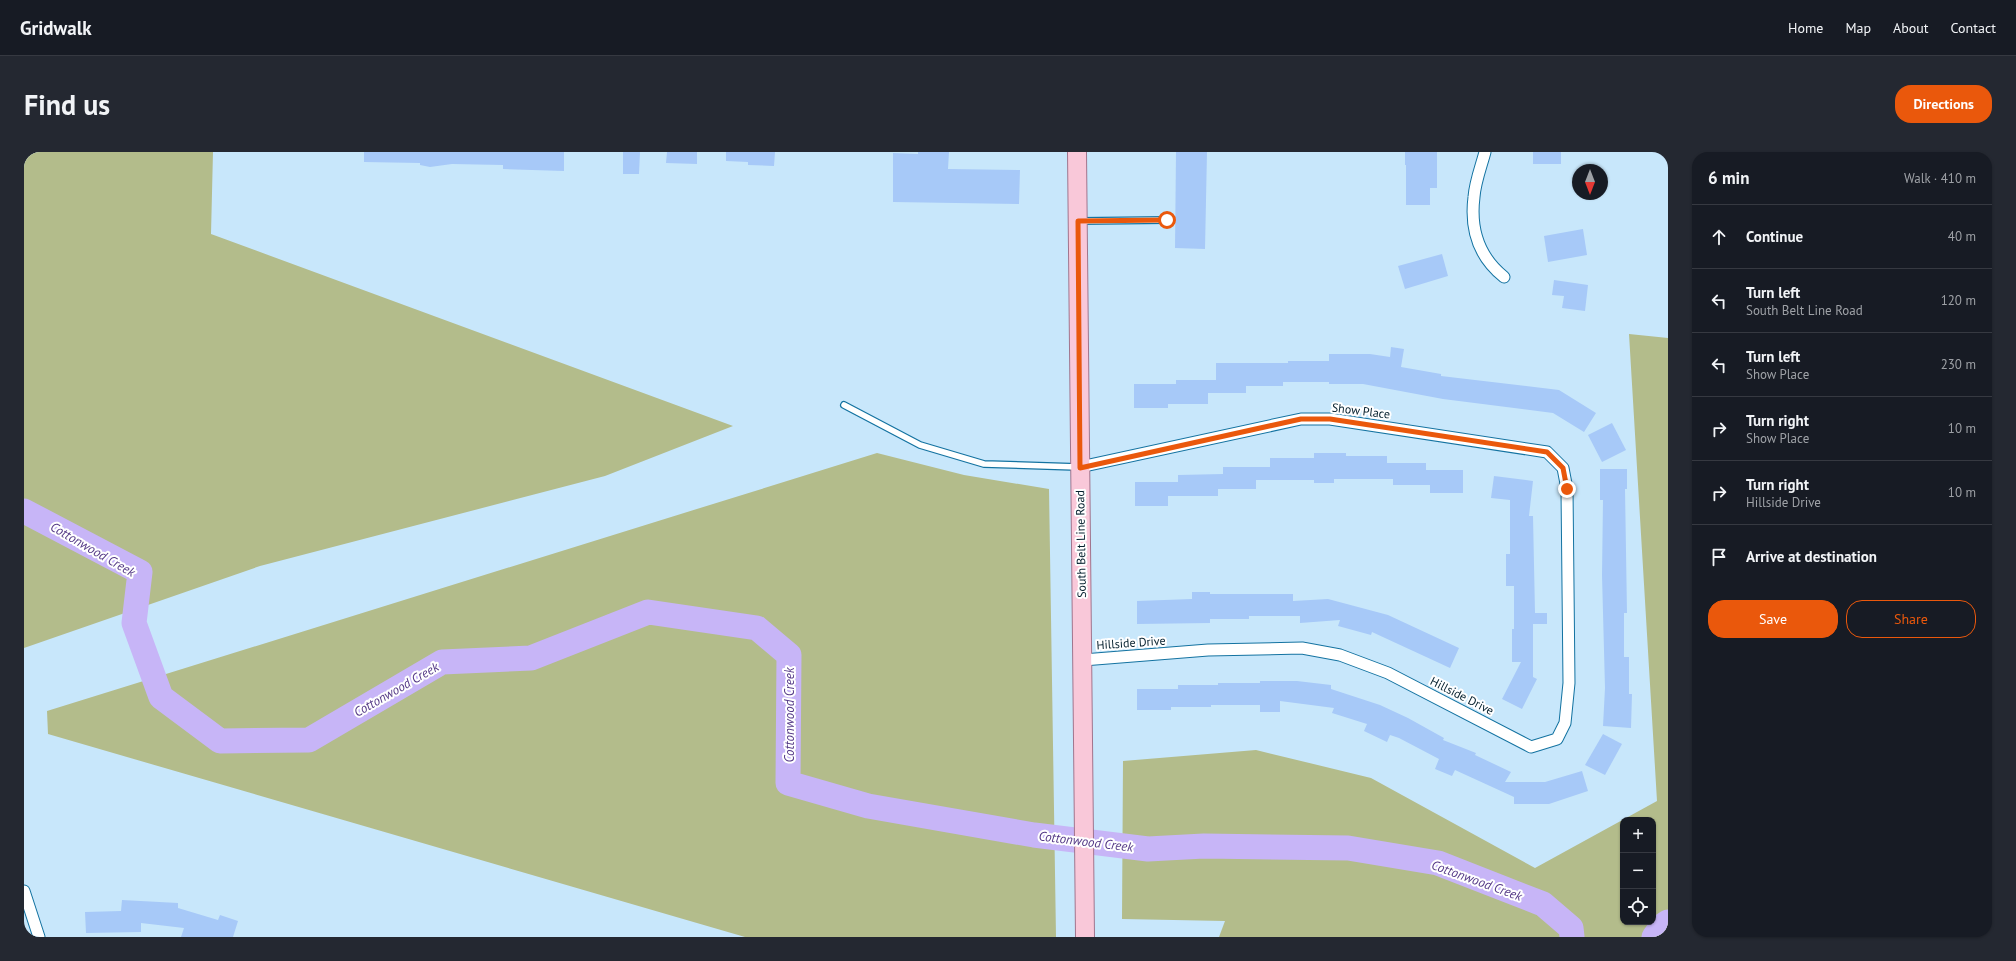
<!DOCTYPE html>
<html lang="en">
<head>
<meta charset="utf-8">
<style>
	:root { --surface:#171b24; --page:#242831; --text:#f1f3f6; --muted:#9ea1a6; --line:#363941; --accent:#ea580c }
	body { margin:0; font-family:"PT Sans",sans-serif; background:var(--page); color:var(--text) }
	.controls { position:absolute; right:12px; bottom:12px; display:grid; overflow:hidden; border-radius:8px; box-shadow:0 1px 3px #0004 }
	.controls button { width:36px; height:36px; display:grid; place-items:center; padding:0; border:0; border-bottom:1px solid var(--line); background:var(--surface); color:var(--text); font:20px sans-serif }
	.compass { position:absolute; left:1548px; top:12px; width:36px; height:36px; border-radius:50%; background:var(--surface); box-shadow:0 1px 3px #0004; rotate:180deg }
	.stop { position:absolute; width:12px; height:12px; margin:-9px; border:3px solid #ea580c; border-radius:50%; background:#fff }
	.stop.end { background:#ea580c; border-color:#fff; box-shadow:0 1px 4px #0008 }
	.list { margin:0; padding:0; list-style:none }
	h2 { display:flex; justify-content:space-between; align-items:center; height:52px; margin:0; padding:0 16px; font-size:17px }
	h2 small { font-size:13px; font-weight:400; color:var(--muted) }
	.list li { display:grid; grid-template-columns:26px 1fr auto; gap:12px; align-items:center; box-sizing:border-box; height:64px; padding:0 16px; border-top:1px solid var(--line) }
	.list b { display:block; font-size:15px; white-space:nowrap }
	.list p { margin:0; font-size:13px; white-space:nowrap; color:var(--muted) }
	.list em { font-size:13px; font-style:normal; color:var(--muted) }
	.actions { display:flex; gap:8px; padding:12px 16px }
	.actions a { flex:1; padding:9px 0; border:1px solid var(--accent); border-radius:16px; text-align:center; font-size:14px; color:var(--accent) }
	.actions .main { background:var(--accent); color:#fff }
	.icon { flex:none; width:22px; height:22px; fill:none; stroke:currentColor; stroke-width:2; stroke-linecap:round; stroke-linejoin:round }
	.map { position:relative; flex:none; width:1644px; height:785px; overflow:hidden; border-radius:16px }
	header { display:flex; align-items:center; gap:24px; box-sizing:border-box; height:56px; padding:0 20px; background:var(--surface); border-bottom:1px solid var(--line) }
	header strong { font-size:19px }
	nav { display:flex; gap:22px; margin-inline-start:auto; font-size:14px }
	.intro { display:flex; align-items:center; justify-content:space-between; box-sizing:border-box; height:96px; padding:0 24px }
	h1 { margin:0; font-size:28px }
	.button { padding:10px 18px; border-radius:16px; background:var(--accent); color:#fff; font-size:14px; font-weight:700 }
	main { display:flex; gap:24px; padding:0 24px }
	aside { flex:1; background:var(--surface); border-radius:16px; box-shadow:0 1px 3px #0004 }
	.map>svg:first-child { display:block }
	.green { fill:#b3bc8b; fill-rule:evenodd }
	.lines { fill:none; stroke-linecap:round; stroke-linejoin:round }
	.river { stroke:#c7b5f7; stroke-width:25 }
	.building { fill:#a7c9f8 }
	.lane-casing { stroke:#1473a1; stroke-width:8 }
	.street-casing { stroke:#1473a1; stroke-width:13 }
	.primary-casing { stroke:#a1758d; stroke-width:20 }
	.lane { stroke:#fff; stroke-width:5.5 }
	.street { stroke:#fff; stroke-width:11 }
	.primary { stroke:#f9c8d9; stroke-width:18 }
	.route { stroke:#ea580c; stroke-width:5 }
	.labels { text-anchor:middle; stroke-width:4; stroke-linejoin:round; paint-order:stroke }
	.street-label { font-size:12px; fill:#041f2d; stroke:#fff }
	.water-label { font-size:13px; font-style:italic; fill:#543986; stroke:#fff }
</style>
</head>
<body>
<header>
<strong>Gridwalk</strong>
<nav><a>Home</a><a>Map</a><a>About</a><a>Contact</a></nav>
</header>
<div class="intro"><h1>Find us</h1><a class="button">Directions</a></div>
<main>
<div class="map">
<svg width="1644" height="785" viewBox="0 0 1644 785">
	<rect width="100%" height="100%" fill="#c8e7fb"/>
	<g class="green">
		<path d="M 0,0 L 189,0 L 187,82 L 709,274 L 581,324 L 236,414 L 0,496 Z"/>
		<path d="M 1605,182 L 1644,186 L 1644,785 L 1195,785 L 1201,769 L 1098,767 L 1099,609 L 1232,598 L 1347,626 L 1511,716 L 1633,649 ZM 1599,668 L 1629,668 L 1629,770 L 1599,770 Z"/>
		<path d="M 853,301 L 940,323 L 1025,337 L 1032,785 L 721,785 L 24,582 L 23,559 Z"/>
	</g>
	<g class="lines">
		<g class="river">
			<path d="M 0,359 L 116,420 L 110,471 L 137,545 L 196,589 L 285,588 L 418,510 L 507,506 L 624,460 L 733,476 L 765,503 L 764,631 L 844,654 L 1010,683 L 1124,697 L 1180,694 L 1324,696 L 1414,711 L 1519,752 L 1547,776 L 1548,785"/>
			<path d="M 1630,785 L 1638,774 L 1644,770"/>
		</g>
	</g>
	<g class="building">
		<path d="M 340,0 L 540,0 L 540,19 L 479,17 L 479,13 L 428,12 L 406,15 L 396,13 L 396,11 L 340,10 Z"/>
		<path d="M 599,0 L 616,0 L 615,22 L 599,22 Z"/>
		<path d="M 643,0 L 673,0 L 673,12 L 642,11 Z"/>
		<path d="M 702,0 L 751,0 L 750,14 L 724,13 L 724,10 L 702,9 Z"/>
		<path d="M 894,0 L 925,0 L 924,17 L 996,18 L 995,52 L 869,50 L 869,1 L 894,2 Z"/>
		<path d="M 1152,0 L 1183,0 L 1181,97 L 1151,96 Z"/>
		<path d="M 1381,0 L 1413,0 L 1413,36 L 1406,36 L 1406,53 L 1382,53 L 1382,13 L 1381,13 Z"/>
		<rect x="1509" y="0" width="28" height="12"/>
		<path d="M 1559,77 L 1563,103 L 1524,110 L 1520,84 Z"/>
		<path d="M 1418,102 L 1424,124 L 1381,137 L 1374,114 Z"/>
		<path d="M 1530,128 L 1564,133 L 1561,159 L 1538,156 L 1540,144 L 1528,143 Z"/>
		<path d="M 1367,195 L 1380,197 L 1377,215 L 1417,222 L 1417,224 L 1535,238 L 1572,261 L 1560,280 L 1529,261 L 1419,247 L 1339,232 L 1305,232 L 1305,230 L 1259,230 L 1259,234 L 1222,234 L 1222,241 L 1184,241 L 1184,252 L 1144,252 L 1144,256 L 1110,256 L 1110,232 L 1152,232 L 1152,228 L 1192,228 L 1192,211 L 1264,211 L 1264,209 L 1305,209 L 1305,202 L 1346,202 L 1366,205 Z"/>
		<path d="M 1588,271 L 1602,298 L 1578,310 L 1564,283 Z"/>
		<path d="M 1290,301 L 1322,301 L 1322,304 L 1363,304 L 1363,311 L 1402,311 L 1402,318 L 1439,318 L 1439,341 L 1406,341 L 1406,333 L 1369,333 L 1369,327 L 1310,327 L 1310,331 L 1290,331 L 1290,328 L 1232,328 L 1232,337 L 1194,337 L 1194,344 L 1144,344 L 1144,354 L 1111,354 L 1111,330 L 1154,330 L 1154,323 L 1199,322 L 1199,315 L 1246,315 L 1246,306 L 1290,306 Z"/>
		<path d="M 1576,317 L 1603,317 L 1603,337 L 1601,337 L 1603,461 L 1600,461 L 1600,505 L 1605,505 L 1605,542 L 1608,542 L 1607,576 L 1579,574 L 1581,536 L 1578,423 L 1579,348 L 1576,348 Z"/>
		<path d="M 1470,324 L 1509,329 L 1505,364 L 1509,364 L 1511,461 L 1523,461 L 1523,472 L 1509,472 L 1509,525 L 1513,527 L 1498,557 L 1478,547 L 1497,510 L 1488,510 L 1488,477 L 1490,477 L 1490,434 L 1482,434 L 1482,402 L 1486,402 L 1486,348 L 1467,346 Z"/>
		<path d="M 1168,440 L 1186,440 L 1186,442 L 1269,442 L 1269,449 L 1304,447 L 1364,463 L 1435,496 L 1426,516 L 1348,480 L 1347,483 L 1314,474 L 1316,468 L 1276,471 L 1276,464 L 1225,464 L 1225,467 L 1186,467 L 1186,471 L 1113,472 L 1113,449 L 1168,447 Z"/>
		<path d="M 1236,529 L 1273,529 L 1307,533 L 1307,537 L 1356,553 L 1384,566 L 1420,586 L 1419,588 L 1452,601 L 1451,603 L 1487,620 L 1481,630 L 1521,630 L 1558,619 L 1564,639 L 1525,652 L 1490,652 L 1490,645 L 1431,618 L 1428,624 L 1411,617 L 1415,607 L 1375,586 L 1366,583 L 1363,590 L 1340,579 L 1343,572 L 1308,561 L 1310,556 L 1256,549 L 1256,560 L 1236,560 L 1236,553 L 1187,553 L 1187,555 L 1147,555 L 1147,558 L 1113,558 L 1113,537 L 1154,537 L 1154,533 L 1194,533 L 1194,531 L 1236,531 Z"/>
		<path d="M 1579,582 L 1598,592 L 1581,623 L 1561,613 Z"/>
		<path d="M 98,748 L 154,751 L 154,756 L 194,768 L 196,763 L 214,769 L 209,785 L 157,785 L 160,776 L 117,771 L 117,780 L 62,781 L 61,760 L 97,759 Z"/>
	</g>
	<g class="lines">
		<g class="lane-casing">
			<g id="lane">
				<path d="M 1055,69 L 1143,68"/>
				<path d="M 820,253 L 896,293 L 960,312 L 1054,315"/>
			</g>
		</g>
		<g class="street-casing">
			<g id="street">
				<path d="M 1461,0 C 1457,15 1451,30 1450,45 C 1446,77 1455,105 1480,125"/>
				<path d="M 1056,315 L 1277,267 L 1306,267 L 1523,300 L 1539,316 L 1543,337 L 1545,531 L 1541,571 L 1533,587 L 1507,595 L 1364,521 L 1316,503 L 1278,496 L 1184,498 L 1059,508"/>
				<path d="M 0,739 L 15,785"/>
			</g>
		</g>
		<g class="primary-casing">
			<path id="primary" d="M 1053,0 L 1061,785"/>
		</g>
		<use href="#lane" class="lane"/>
		<use href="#street" class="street"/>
		<use href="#primary" class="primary"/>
	</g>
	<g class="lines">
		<path class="route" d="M 1143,68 L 1054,69 L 1056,316 L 1277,267 L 1306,267 L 1523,300 L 1539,316 L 1543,337"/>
	</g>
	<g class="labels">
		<g class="street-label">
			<text transform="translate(1337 259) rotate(7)" y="4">Show Place</text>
			<text transform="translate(1057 392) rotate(-91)" y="4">South Belt Line Road</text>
			<text transform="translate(1107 491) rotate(-4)" y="4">Hillside Drive</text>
			<text transform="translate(1438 544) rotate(27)" y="4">Hillside Drive</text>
		</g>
		<g class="water-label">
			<text transform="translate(69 397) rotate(30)" y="5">Cottonwood Creek</text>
			<text transform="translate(372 537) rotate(-30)" y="5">Cottonwood Creek</text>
			<text transform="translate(765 563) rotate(-90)" y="5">Cottonwood Creek</text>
			<text transform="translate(1062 689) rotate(7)" y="5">Cottonwood Creek</text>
			<text transform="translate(1453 728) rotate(20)" y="5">Cottonwood Creek</text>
		</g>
	</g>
</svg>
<div class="controls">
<button>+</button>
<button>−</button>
<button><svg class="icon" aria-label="locate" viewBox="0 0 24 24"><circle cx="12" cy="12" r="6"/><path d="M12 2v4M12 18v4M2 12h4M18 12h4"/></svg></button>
</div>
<svg class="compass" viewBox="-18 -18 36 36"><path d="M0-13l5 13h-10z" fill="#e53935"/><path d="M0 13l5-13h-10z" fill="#9ea1a6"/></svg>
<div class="stop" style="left:1143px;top:68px"></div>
<div class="stop end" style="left:1543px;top:337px"></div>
</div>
<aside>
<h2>6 min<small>Walk · 410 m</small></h2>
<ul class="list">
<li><svg class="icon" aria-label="ahead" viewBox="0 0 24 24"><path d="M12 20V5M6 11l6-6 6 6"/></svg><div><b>Continue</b></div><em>40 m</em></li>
<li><svg class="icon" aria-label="left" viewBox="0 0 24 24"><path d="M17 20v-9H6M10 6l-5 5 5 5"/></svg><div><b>Turn left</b><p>South Belt Line Road</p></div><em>120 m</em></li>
<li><svg class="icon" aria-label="left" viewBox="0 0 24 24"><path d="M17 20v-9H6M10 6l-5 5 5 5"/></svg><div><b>Turn left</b><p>Show Place</p></div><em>230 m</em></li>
<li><svg class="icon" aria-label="right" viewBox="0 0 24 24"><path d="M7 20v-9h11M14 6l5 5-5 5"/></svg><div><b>Turn right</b><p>Show Place</p></div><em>10 m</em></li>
<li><svg class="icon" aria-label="right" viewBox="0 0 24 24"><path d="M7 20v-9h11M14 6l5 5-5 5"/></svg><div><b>Turn right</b><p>Hillside Drive</p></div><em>10 m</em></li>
<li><svg class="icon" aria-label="arrive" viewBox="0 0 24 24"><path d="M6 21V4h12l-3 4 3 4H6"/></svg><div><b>Arrive at destination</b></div></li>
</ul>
<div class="actions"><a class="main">Save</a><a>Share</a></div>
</aside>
</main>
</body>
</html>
